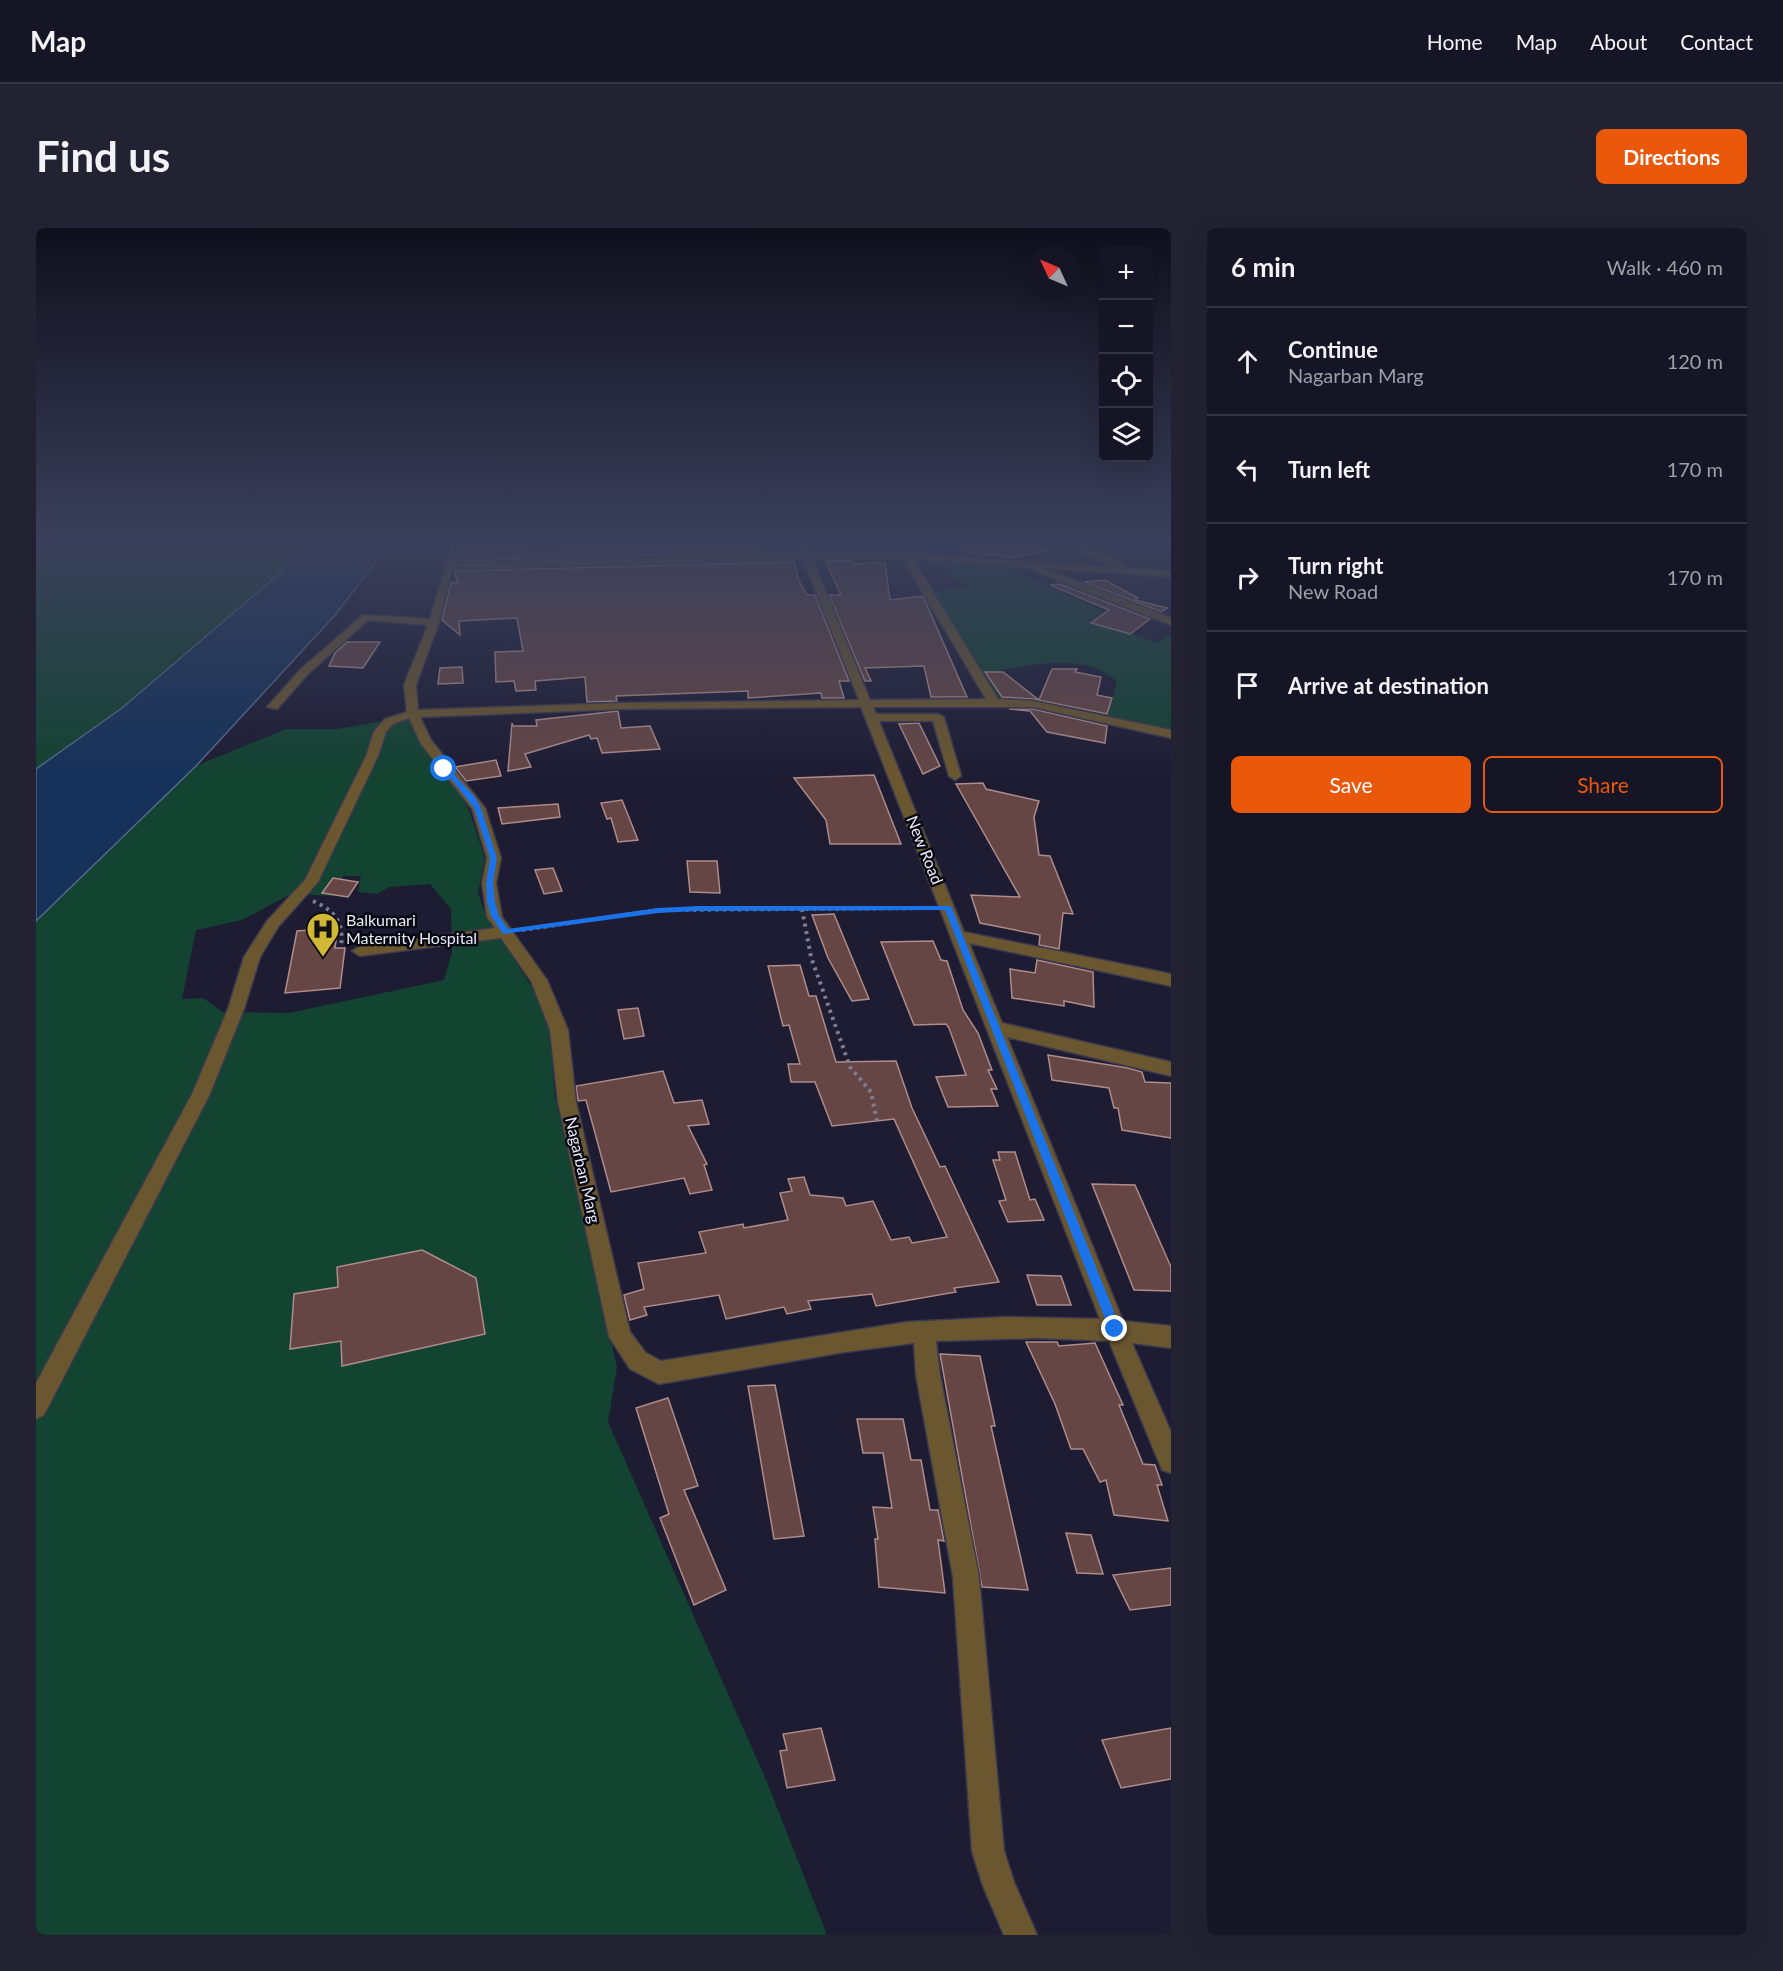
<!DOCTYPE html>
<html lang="en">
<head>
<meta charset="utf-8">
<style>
	:root { --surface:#161526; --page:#232232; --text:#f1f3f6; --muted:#9e9fa7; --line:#353443; --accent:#ea580c }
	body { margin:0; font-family:Lato,sans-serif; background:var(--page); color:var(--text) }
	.controls { position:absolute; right:18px; top:18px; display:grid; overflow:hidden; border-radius:9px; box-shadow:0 6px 24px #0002 }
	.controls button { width:54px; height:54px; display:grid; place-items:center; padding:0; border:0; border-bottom:2px solid var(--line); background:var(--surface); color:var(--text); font:30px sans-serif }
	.compass { position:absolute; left:991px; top:18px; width:54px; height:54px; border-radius:50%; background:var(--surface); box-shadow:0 6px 24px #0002; rotate:314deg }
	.stop { position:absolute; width:18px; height:18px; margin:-14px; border:4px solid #1a73e8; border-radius:50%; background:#fff }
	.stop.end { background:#1a73e8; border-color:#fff; box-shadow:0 2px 6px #0008 }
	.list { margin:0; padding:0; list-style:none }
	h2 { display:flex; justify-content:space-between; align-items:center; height:78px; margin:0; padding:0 24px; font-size:26px }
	h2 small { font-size:20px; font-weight:400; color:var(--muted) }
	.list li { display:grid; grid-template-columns:39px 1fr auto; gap:18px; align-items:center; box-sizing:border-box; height:108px; padding:0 24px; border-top:2px solid var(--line) }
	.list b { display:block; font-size:22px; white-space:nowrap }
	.list p { margin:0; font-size:20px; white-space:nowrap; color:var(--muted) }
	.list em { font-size:20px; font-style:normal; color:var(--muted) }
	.actions { display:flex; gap:12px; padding:18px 24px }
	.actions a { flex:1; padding:14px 0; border:2px solid var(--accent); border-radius:9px; text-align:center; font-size:21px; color:var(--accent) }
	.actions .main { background:var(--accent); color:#fff }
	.icon { flex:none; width:33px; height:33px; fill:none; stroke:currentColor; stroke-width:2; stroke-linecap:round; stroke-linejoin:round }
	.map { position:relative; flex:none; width:1135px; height:1707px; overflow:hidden; border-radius:9px }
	header { display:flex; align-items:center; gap:36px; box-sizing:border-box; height:84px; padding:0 30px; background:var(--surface); border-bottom:2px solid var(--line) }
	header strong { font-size:28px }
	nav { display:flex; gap:33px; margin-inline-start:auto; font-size:21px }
	.intro { display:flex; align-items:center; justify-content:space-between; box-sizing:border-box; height:144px; padding:0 36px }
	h1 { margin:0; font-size:42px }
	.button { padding:15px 27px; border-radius:9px; background:var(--accent); color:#fff; font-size:21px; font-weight:700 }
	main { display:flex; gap:36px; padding:0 36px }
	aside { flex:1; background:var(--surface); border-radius:9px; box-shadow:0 6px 24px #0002 }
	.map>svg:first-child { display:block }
	.green { fill:#134331; fill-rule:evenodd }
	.water { fill:#16325a; stroke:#55698a; stroke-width:1.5 }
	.building { fill:#654645; stroke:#af8c8a; stroke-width:1.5 }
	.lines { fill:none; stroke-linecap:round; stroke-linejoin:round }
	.minor-casing { stroke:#3a394f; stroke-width:3 }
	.path { stroke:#7e7d91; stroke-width:4; stroke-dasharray:3 4.5; stroke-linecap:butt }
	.minor { fill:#6b572f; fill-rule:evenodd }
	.route { fill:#1a73e8 }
	.labels { text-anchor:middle; stroke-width:5; stroke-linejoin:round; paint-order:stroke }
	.street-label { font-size:16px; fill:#e9e9f9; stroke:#080811 }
	.poi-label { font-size:16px; fill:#e9e9f9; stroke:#080811; text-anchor:start }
</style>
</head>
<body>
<header>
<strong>Map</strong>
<nav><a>Home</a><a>Map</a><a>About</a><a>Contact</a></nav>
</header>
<div class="intro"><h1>Find us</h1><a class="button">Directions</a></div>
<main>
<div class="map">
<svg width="1135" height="1707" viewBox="0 0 1135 1707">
	<rect width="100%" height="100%" fill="#1d1c33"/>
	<g class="green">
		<path d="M 0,311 L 268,311 L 244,346 L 86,480 L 0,541 Z"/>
		<path d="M 889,331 L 964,336 L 1077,388 L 1071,397 L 1122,415 L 1131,408 L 1135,409 L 1135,504 L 1071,490 L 1081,454 C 1050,424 1001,437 963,442 L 982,472 L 960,470 L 896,363 L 933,360 Z"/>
		<path d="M 371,489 L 378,497 L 389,523 L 425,568 L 433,582 L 449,630 L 442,665 L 450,688 L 496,759 L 513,801 L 519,868 L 581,1139 L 572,1194 L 731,1554 L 791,1707 L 0,1707 L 0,693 L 160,538 L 250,501 L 301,501 ZM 307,648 L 325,648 L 322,664 L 341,666 L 353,659 L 394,656 L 415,681 L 416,724 L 408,752 L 253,785 L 187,784 L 167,770 L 146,771 L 160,702 L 206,692 L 255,666 L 299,668 Z"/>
	</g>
	<path class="water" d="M 268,311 L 365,311 L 346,326 L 300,386 L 160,538 L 0,693 L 0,541 L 86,480 L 243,346 Z"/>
	<g class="building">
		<path d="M 455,311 L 455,315 L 488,316 L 488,321 L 530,321 L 528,315 L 533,315 L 533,312 L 558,311 L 721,311 L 725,324 L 421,333 L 428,312 Z"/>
		<path d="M 910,311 L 988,311 L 1013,323 L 971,330 L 965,327 L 941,328 Z"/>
		<path d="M 789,332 L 815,333 L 816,336 L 849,335 L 854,372 L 887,368 L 931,469 L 895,469 L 888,438 L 829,440 L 835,453 L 829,453 L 793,367 L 805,367 Z"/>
		<path d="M 755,334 L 758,334 L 763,353 L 771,367 L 779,367 L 813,453 L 803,453 L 808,470 L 786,470 L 785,465 L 712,470 L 712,463 L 580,468 L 581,473 L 551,474 L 549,449 L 499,453 L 500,462 L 480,463 L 478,453 L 460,454 L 459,424 L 487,423 L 481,390 L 423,393 L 424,407 L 406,392 L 415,354 L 422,355 L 418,343 Z"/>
		<path d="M 1069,352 L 1102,370 L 1099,372 L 1131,380 L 1125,384 L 1048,354 Z"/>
		<path d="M 1024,356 L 1114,391 L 1094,406 L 1055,395 L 1073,382 L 1014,357 Z"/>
		<path d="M 311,414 L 344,414 L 327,440 L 293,438 L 299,425 Z"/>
		<path d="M 426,439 L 427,455 L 402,456 L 404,440 Z"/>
		<path d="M 1016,441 L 1041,441 L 1039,444 L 1065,449 L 1061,467 L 1076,470 L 1071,486 L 997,471 L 966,469 L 949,444 L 967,444 L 1003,472 Z"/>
		<path d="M 973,481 L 997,481 L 1071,498 L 1069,515 L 1011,504 L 994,483 Z"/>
		<path d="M 582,483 L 585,500 L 614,498 L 624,521 L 566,525 L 561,510 L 555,511 L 553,507 L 489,526 L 495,539 L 472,543 L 476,495 L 477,498 L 501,498 L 500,492 Z"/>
		<path d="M 883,495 L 904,538 L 887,546 L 863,496 Z"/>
		<path d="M 460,532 L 465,548 L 430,553 L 419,539 Z"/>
		<path d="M 838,547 L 865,616 L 794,616 L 790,592 L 758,550 Z"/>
		<path d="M 947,555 L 950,561 L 1003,573 L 998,589 L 1003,627 L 1014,628 L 1037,686 L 1027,685 L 1023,721 L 1003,717 L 1004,707 L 944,695 L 935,667 L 984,669 L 920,556 Z"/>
		<path d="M 586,572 L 602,612 L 582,614 L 575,590 L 571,591 L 565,575 Z"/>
		<path d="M 522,576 L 524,589 L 466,596 L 462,580 Z"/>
		<path d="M 651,633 L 681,633 L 684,665 L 654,664 Z"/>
		<path d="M 517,640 L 526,663 L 508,666 L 499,642 Z"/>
		<path d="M 297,650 L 322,654 L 312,669 L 286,665 Z"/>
		<path d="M 798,686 L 833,771 L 816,773 L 792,730 L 776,687 Z"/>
		<path d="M 302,700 L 299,720 L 309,720 L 304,760 L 249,765 L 261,703 Z"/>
		<path d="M 897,713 L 905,732 L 911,733 L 927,782 L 942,805 L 956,842 L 952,842 L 961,861 L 955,861 L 962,878 L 912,879 L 900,849 L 930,847 L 913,800 L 910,796 L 878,797 L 845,714 Z"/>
		<path d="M 1001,732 L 1057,744 L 1058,779 L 1028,773 L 1028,778 L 976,770 L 974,741 L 999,745 Z"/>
		<path d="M 764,737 L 773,768 L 780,768 L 800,834 L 860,833 L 876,880 L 904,939 L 909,938 L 963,1054 L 918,1060 L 920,1064 L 840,1078 L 836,1066 L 772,1073 L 775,1081 L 751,1086 L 748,1079 L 690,1091 L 683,1067 L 608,1079 L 611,1087 L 594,1092 L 588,1067 L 608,1061 L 602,1035 L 670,1025 L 663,1004 L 707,996 L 708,1000 L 752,992 L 744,965 L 756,963 L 752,951 L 768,949 L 774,967 L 807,970 L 810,978 L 837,973 L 855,1012 L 873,1009 L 876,1015 L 911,1009 L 858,891 L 796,898 L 779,854 L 755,854 L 752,836 L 764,836 L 753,797 L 747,798 L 732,738 Z"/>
		<path d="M 602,780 L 608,808 L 588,811 L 582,782 Z"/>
		<path d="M 1012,827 L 1092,840 L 1106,844 L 1109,854 L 1135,855 L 1135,910 L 1086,902 L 1082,880 L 1078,880 L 1073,860 L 1016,852 Z"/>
		<path d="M 627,843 L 638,875 L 666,872 L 673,896 L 652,898 L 671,936 L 668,937 L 676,962 L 654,966 L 648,950 L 575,964 L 550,872 L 542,873 L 540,858 Z"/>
		<path d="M 962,924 L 979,924 L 994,972 L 999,971 L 1008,992 L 972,994 L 963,973 L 970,972 L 957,932 L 964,932 Z"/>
		<path d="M 1056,956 L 1099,957 L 1135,1039 L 1135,1063 L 1098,1062 Z"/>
		<path d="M 386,1022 L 440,1050 L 449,1106 L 306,1138 L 305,1113 L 254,1121 L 258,1066 L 302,1059 L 301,1039 Z"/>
		<path d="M 991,1047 L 1025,1048 L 1035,1077 L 1001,1077 Z"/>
		<path d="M 990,1114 L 1021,1114 L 1023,1118 L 1059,1115 L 1087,1177 L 1083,1177 L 1107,1236 L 1119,1237 L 1126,1257 L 1121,1257 L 1132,1293 L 1078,1287 L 1070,1252 L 1064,1254 L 1047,1221 L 1035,1221 L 1019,1176 Z"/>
		<path d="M 904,1126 L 944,1128 L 959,1198 L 955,1198 L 992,1362 L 946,1359 Z"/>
		<path d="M 739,1157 L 768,1308 L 738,1311 L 712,1158 Z"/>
		<path d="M 632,1170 L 662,1258 L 648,1262 L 690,1362 L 658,1377 L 624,1290 L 633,1286 L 600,1180 Z"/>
		<path d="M 821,1191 L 867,1191 L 875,1232 L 885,1232 L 894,1282 L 902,1282 L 908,1313 L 902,1312 L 909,1365 L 843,1359 L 839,1311 L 842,1311 L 837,1279 L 856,1280 L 847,1225 L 827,1225 Z"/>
		<path d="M 1030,1305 L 1055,1307 L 1067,1346 L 1041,1345 Z"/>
		<path d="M 1135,1340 L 1135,1377 L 1094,1382 L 1077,1347 Z"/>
		<path d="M 785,1500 L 799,1552 L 751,1560 L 744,1523 L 751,1522 L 747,1506 Z"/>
		<path d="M 1135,1500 L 1135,1551 L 1085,1560 L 1066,1512 Z"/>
	</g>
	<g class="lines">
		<g class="minor-casing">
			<g id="minor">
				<path d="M 418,311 L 426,311 L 418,335 L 765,325 L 760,311 L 768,311 L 774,325 L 850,324 L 1080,340 L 1016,311 L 1027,311 L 1074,328 L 1091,340 L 1135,343 L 1135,349 L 1007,340 L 1135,390 L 1135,397 L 998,343 L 997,340 L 877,331 L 962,471 L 997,473 L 1135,502 L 1135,510 L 997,479 L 837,479 L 840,486 L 902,486 L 908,489 L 925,548 L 919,552 L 913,548 L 897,493 L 843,493 L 928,704 L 1135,746 L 1135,758 L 933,715 L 966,795 L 1135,834 L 1135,848 L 971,809 L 1087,1093 L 1135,1098 L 1135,1120 L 1096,1115 L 1135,1204 L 1135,1245 L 1126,1242 L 1073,1113 L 1003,1110 L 900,1113 L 904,1147 L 943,1349 L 968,1623 L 978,1654 L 1001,1707 L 968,1707 L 947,1658 L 936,1623 L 917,1349 L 880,1147 L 878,1115 L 809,1124 L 623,1156 L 594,1141 L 573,1109 L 522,874 L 514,802 L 495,753 L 465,710 L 324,728 L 316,723 L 324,718 L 459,700 L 451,689 L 446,655 L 451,630 L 436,581 L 385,516 L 373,490 L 357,496 L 350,504 L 342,528 L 282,654 L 242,699 L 224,729 L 208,781 L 174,866 L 8,1187 L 0,1191 L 0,1155 L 156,866 L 192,781 L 208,729 L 231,693 L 269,652 L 330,528 L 338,503 L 349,491 L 371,484 L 368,457 L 392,397 L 332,392 L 272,446 L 241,481 L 231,479 L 264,442 L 327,387 L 394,391 ZM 776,330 L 867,331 L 950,471 L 834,472 ZM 767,331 L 823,472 L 586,475 L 382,482 L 380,457 L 403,394 L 416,341 ZM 825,479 L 1064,1091 L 970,1089 L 871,1094 L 625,1133 L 610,1125 L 594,1104 L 540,874 L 532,802 L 511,752 L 466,689 L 460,655 L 465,630 L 449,580 L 395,512 L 384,489 L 586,481 Z"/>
				<path d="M 475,311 L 529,311 L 525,314 L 479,314 Z"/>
			</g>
		</g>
		<g class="path">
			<path d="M 277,673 C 300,683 308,695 305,720"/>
			<path d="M 766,681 L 775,729 L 814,839 L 835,864 L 841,893"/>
			<path d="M 486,702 L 622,682 L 894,680"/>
		</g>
		<use href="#minor" class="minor"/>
	</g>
	<linearGradient id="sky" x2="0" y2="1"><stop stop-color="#100f1c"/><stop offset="0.57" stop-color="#3a405b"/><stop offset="1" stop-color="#3a405b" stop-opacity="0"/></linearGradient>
	<rect width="1135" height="550" fill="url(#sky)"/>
	<path class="route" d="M 406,539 L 411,539 L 439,569 L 445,580 L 461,630 L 457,655 L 459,674 L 463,688 L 472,701 L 622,680 L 662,678 L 915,678 L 1085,1101 L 1083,1105 L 1075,1105 L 1073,1101 L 909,682 L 662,683 L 622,685 L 467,706 L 455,688 L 451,674 L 450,655 L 454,630 L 438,580 Z"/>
	<defs>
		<g id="hospital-pin" transform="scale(1.725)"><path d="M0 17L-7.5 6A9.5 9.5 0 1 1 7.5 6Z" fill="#d0b736" stroke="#080811"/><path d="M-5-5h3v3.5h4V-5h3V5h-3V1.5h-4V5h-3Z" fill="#111"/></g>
	</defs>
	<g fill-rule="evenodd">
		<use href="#hospital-pin" x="287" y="701"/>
	</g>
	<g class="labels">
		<g class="street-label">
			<text transform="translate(889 622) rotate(68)" y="6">New Road</text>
			<text transform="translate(547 942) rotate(77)" y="6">Nagarban Marg</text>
		</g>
		<g class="poi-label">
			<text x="310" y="698">Balkumari<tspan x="310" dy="18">Maternity Hospital</tspan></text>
		</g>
	</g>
</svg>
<div class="controls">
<button>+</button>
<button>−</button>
<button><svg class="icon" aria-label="locate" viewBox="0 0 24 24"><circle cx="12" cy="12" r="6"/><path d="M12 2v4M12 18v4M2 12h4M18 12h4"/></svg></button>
<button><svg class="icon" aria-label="layers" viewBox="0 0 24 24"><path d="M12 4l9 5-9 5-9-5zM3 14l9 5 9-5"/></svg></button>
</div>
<svg class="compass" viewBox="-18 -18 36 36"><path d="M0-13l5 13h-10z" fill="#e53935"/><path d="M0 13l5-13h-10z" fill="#9e9fa7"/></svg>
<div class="stop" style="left:408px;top:541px"></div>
<div class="stop end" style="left:1079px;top:1101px"></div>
</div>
<aside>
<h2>6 min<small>Walk · 460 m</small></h2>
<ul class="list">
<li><svg class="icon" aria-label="ahead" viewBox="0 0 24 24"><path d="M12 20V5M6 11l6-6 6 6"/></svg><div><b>Continue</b><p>Nagarban Marg</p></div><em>120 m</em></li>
<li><svg class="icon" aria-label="left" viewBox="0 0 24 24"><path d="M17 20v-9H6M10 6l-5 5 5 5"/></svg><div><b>Turn left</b></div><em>170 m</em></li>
<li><svg class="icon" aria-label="right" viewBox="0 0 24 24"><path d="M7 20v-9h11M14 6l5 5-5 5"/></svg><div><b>Turn right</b><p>New Road</p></div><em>170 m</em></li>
<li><svg class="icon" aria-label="arrive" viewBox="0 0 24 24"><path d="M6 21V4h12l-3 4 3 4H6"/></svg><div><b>Arrive at destination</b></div></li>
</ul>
<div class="actions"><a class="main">Save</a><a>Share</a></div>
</aside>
</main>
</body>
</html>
